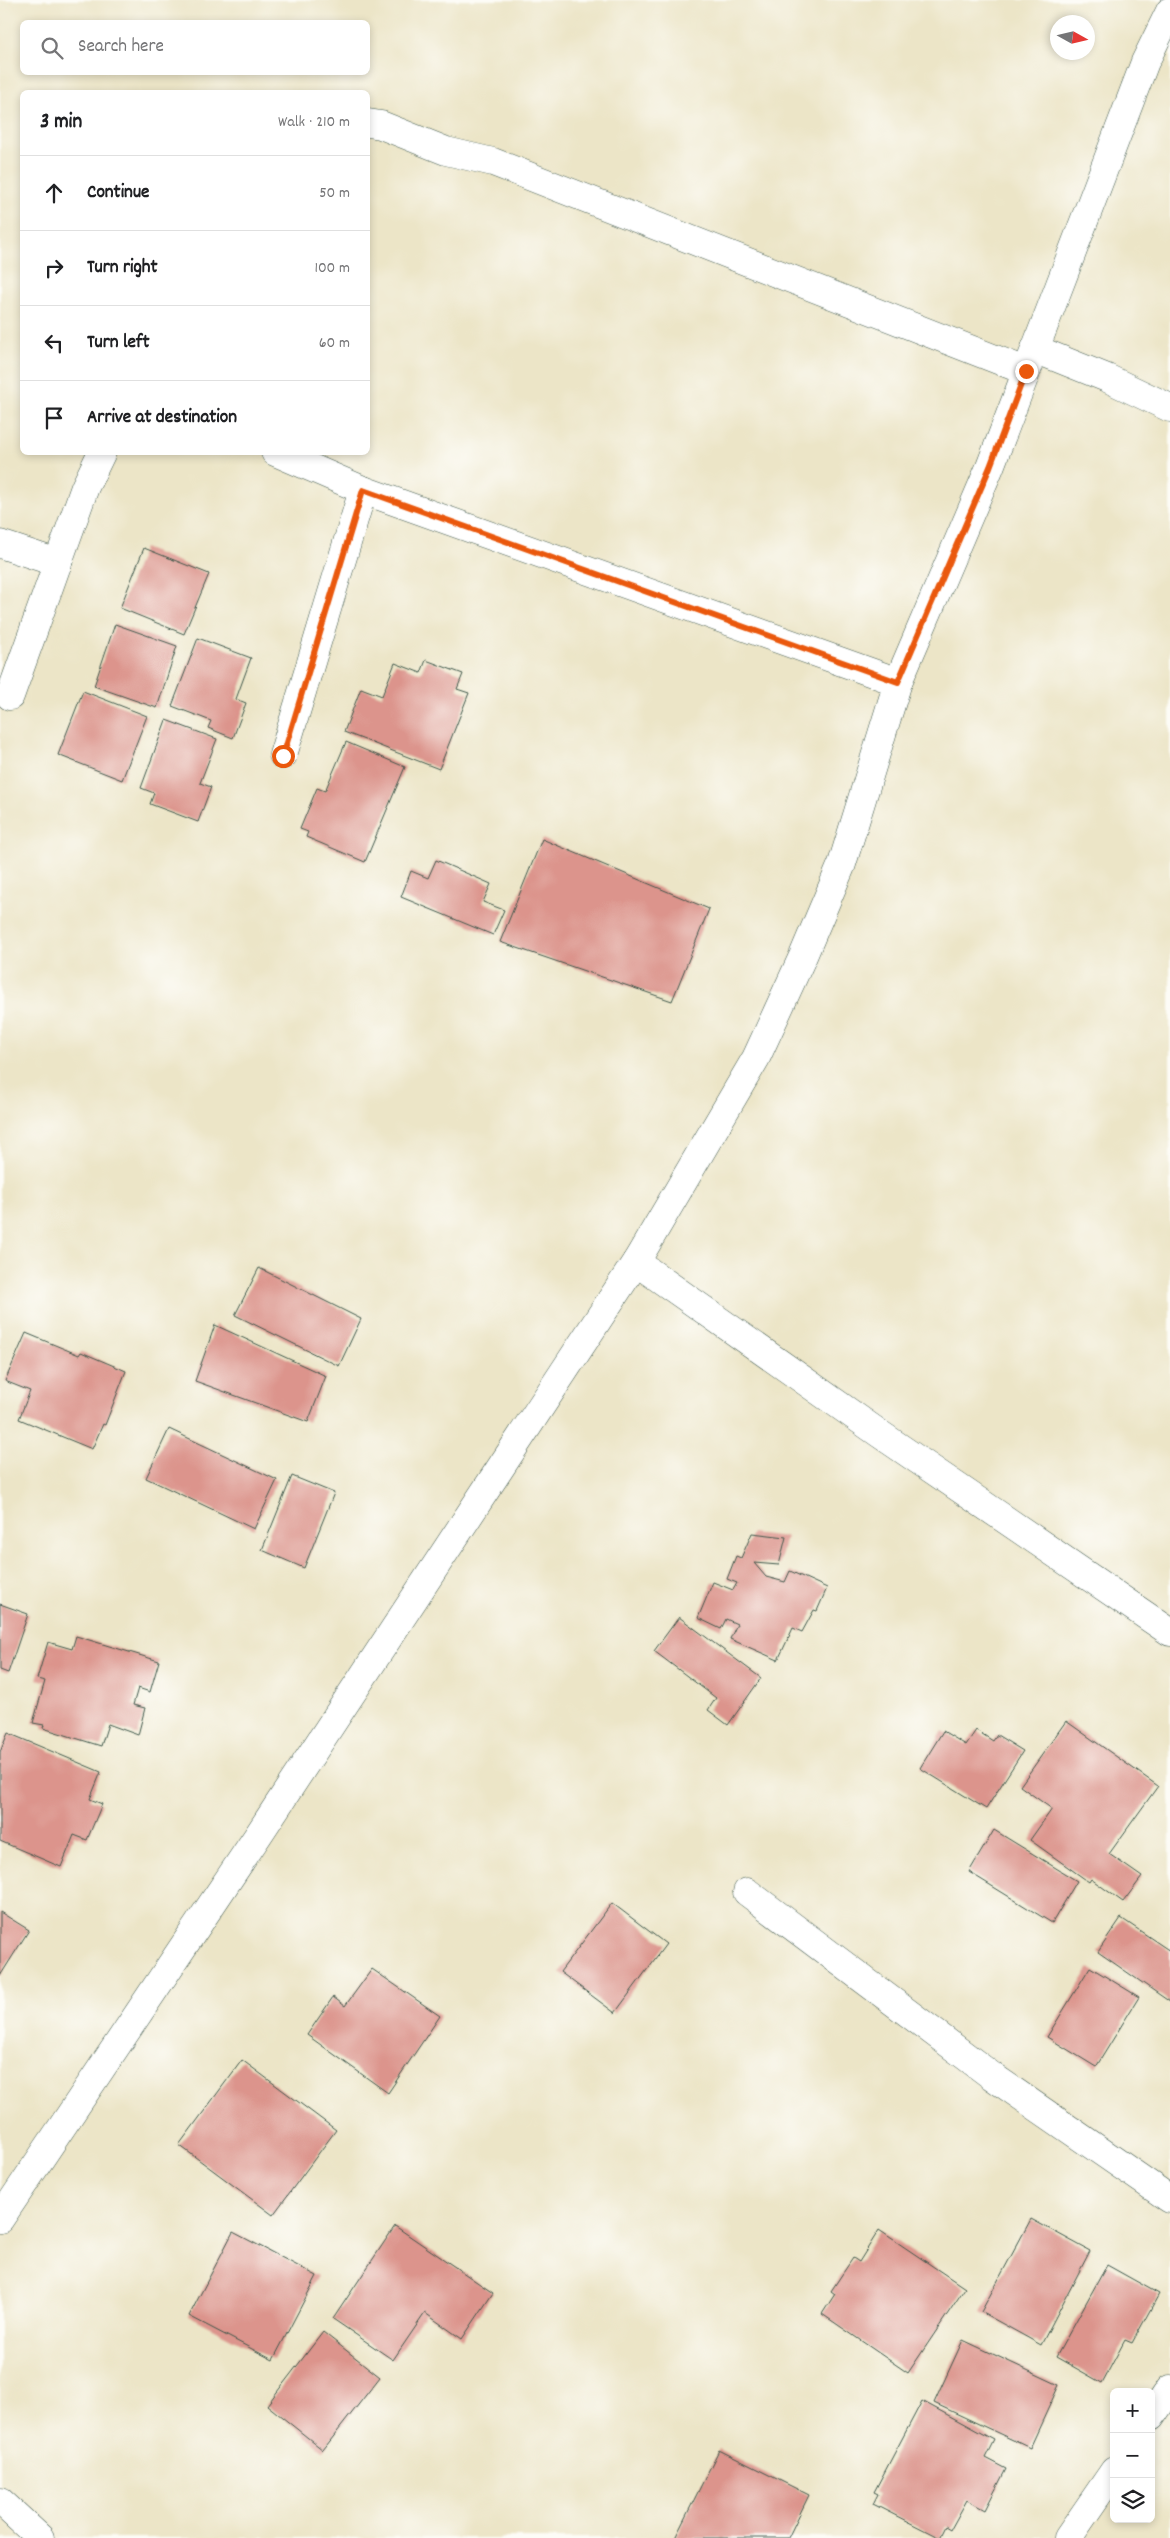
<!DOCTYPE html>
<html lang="en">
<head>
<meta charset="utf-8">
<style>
	:root { --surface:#fff; --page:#f6f6f6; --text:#202124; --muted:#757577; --line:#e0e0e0 }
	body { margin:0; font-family:Dekko,sans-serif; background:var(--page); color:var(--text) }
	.controls { position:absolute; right:15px; bottom:15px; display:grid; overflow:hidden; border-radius:8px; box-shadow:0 2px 8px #0003 }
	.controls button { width:45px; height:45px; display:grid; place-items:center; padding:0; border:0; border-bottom:1px solid var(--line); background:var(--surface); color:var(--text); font:25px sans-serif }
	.compass { position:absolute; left:1050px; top:15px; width:45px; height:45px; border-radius:50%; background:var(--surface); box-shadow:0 2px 8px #0003; rotate:98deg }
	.stop { position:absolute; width:15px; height:15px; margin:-11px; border:4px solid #ea580c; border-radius:50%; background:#fff }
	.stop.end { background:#ea580c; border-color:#fff; box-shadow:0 1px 5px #0008 }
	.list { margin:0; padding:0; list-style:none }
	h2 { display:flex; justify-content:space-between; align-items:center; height:65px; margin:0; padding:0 20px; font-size:21px }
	h2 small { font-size:16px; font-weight:400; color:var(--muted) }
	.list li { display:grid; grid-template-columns:32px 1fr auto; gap:15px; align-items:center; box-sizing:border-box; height:75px; padding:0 20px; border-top:1px solid var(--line) }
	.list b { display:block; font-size:19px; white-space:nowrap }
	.list em { font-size:16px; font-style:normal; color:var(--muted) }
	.icon { flex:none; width:28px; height:28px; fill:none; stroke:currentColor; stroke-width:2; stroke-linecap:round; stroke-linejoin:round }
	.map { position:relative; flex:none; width:1170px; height:2538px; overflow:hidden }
	.search { position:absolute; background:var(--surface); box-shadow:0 2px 8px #0003; left:20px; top:20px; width:350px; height:55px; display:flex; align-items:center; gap:12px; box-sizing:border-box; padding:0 18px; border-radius:8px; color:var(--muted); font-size:19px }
	.panel { position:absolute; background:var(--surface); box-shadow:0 2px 8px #0003; left:20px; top:90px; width:350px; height:365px; border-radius:8px }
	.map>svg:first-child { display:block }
	.building { fill:#dc948c }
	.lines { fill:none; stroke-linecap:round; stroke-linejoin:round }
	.street-casing { stroke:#3e564a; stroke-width:29 }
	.street { stroke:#fff; stroke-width:28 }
	.route { stroke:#ea580c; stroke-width:6 }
</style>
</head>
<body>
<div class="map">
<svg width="1170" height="2538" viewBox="0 0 1170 2538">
	<rect width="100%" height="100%" fill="#fdfcf7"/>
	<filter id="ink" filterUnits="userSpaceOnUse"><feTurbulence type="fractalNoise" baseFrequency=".02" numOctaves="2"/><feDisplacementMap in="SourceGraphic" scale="10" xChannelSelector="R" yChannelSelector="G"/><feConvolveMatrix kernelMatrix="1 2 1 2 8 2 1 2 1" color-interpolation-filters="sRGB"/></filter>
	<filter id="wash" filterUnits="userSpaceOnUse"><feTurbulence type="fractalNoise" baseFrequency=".0096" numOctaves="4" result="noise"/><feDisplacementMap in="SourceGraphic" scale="20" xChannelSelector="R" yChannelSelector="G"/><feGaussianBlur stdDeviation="1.12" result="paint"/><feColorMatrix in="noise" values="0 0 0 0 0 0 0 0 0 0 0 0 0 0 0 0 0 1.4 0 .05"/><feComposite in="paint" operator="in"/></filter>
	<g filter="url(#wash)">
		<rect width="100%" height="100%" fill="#ece5c7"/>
		<g id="blocks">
			<g class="building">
				<path d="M 144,548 L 209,574 L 184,634 L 120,608 Z"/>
				<path d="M 115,624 L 177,646 L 157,708 L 94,686 Z"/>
				<path d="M 198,638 L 251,658 L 236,699 L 246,703 L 233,738 L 208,728 L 211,721 L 172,706 Z"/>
				<path d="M 426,660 L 463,674 L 457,689 L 469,693 L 439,769 L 344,732 L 361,688 L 382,696 L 395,663 L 421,673 Z"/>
				<path d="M 83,691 L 147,716 L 122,780 L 58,755 Z"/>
				<path d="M 166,720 L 217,739 L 200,783 L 211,787 L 198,822 L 150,804 L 154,793 L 141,788 Z"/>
				<path d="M 346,742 L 405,767 L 365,862 L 306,837 L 308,832 L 300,829 L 317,788 L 325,791 Z"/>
				<path d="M 542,839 L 709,909 L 672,1001 L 500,942 Z"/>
				<path d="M 436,860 L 491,884 L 483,902 L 504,910 L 493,935 L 401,897 L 411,871 L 428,878 Z"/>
				<path d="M 259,1268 L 361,1319 L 339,1366 L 235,1315 Z"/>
				<path d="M 215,1325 L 326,1376 L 308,1422 L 195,1381 Z"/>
				<path d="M 26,1333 L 79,1355 L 81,1352 L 126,1371 L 105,1425 L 103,1424 L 92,1449 L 19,1419 L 30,1391 L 5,1381 Z"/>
				<path d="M 169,1429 L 277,1480 L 254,1529 L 146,1478 Z"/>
				<path d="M 292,1476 L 334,1493 L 304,1568 L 262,1550 Z"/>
				<path d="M 752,1533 L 786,1537 L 779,1565 L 754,1563 L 766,1577 L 785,1582 L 790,1571 L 827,1588 L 817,1611 L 814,1610 L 802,1632 L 793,1628 L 778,1660 L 730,1639 L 737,1624 L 726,1619 L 721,1629 L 698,1618 L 713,1582 L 733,1590 L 737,1583 L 727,1579 L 736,1556 L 741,1558 Z"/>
				<path d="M 0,1604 L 28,1614 L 8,1673 L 0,1670 Z"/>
				<path d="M 679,1617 L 761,1678 L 728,1725 L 708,1710 L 716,1698 L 654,1651 Z"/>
				<path d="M 76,1636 L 159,1661 L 150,1692 L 138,1688 L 133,1705 L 145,1708 L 138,1735 L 108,1724 L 101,1746 L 43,1728 L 44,1725 L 33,1723 L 45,1681 L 37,1679 L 48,1642 L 72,1649 Z"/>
				<path d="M 1066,1721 L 1158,1786 L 1109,1854 L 1142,1877 L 1123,1902 L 1091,1879 L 1089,1882 L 1030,1840 L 1052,1809 L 1020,1786 Z"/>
				<path d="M 976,1730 L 993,1741 L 997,1735 L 1023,1751 L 986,1809 L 920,1768 L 943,1731 L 966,1745 Z"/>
				<path d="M 8,1733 L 101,1772 L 90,1799 L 102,1804 L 87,1840 L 74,1835 L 61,1867 L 0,1841 L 0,1752 Z"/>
				<path d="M 994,1830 L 1077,1881 L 1052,1923 L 969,1872 Z"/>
				<path d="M 612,1903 L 666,1944 L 615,2013 L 560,1972 Z"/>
				<path d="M 0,1912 L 29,1930 L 0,1976 Z"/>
				<path d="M 1121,1918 L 1170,1951 L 1170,2002 L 1098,1952 Z"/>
				<path d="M 1090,1967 L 1139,1997 L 1096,2067 L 1047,2037 Z"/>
				<path d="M 372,1969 L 440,2016 L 388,2093 L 307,2035 L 333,1997 L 345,2006 Z"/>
				<path d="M 242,2060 L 336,2130 L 273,2215 L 179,2145 Z"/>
				<path d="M 1031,2219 L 1090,2251 L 1041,2345 L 981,2312 Z"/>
				<path d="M 395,2226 L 493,2293 L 462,2339 L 425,2313 L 393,2360 L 333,2319 Z"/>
				<path d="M 879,2230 L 965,2288 L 908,2373 L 822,2314 L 835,2294 L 831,2291 L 853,2258 L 859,2262 Z"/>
				<path d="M 233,2232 L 317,2276 L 273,2360 L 189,2316 Z"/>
				<path d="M 1107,2265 L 1159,2294 L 1132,2343 L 1125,2340 L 1102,2383 L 1056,2357 Z"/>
				<path d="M 323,2332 L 380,2377 L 323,2450 L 267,2405 Z"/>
				<path d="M 963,2340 L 1059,2385 L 1030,2448 L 934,2403 Z"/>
				<path d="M 922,2401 L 994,2440 L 985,2458 L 1006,2469 L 985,2510 L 967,2500 L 951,2529 L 946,2526 L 940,2538 L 873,2504 L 878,2494 L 874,2492 Z"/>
				<path d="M 719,2450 L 809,2495 L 788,2538 L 675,2538 Z"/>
			</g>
		</g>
	</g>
	<g filter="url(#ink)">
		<use href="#blocks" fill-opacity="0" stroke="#3e564a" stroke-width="1"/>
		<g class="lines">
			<g class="street-casing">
				<g id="street">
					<path d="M 1170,11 L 1145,62 L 990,467 L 898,682 L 842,864 L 803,956 L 756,1058 L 636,1262 L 880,1434 L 1170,1632"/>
					<path d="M 368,123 L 381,125 L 446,151 L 493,162 L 1026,371"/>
					<path d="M 1035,349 L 1107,378 L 1170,408"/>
					<path d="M 275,452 L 363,490 L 898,682"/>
					<path d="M 0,544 L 58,563"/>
					<path d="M 10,696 L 85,487 L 102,452"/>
					<path d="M 283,755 L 363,490"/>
					<path d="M 747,1892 L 992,2076 L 1170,2199"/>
					<path d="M 0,2219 L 259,1834 L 636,1262"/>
					<path d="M 1151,2417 L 1170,2389"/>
					<path d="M 0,2501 L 40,2538"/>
					<path d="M 1068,2538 L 1114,2471"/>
				</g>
			</g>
			<use href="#street" class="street"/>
		</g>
	</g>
	<g class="lines" filter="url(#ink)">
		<path class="route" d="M 283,756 L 363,490 L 898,682 L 990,467 L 1026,371"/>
	</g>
</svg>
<div class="controls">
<button>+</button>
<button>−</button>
<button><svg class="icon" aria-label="layers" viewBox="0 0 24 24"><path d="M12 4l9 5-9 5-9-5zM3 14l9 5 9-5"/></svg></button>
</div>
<svg class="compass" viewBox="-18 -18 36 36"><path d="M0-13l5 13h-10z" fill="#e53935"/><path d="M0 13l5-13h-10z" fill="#757577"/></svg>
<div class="stop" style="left:283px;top:756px"></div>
<div class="stop end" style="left:1026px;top:371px"></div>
<div class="search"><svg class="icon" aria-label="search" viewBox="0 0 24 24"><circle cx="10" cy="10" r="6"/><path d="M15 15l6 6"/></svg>Search here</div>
<section class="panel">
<h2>3 min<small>Walk · 210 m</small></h2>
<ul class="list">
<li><svg class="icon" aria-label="ahead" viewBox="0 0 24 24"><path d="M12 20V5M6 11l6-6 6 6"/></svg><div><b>Continue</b></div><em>50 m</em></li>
<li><svg class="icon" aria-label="right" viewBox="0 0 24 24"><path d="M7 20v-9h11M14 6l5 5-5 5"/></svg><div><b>Turn right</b></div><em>100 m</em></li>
<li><svg class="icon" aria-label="left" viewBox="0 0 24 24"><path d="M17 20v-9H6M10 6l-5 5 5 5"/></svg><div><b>Turn left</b></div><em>60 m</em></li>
<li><svg class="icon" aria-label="arrive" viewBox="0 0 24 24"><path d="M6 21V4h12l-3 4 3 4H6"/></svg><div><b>Arrive at destination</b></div></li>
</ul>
</section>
</div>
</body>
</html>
